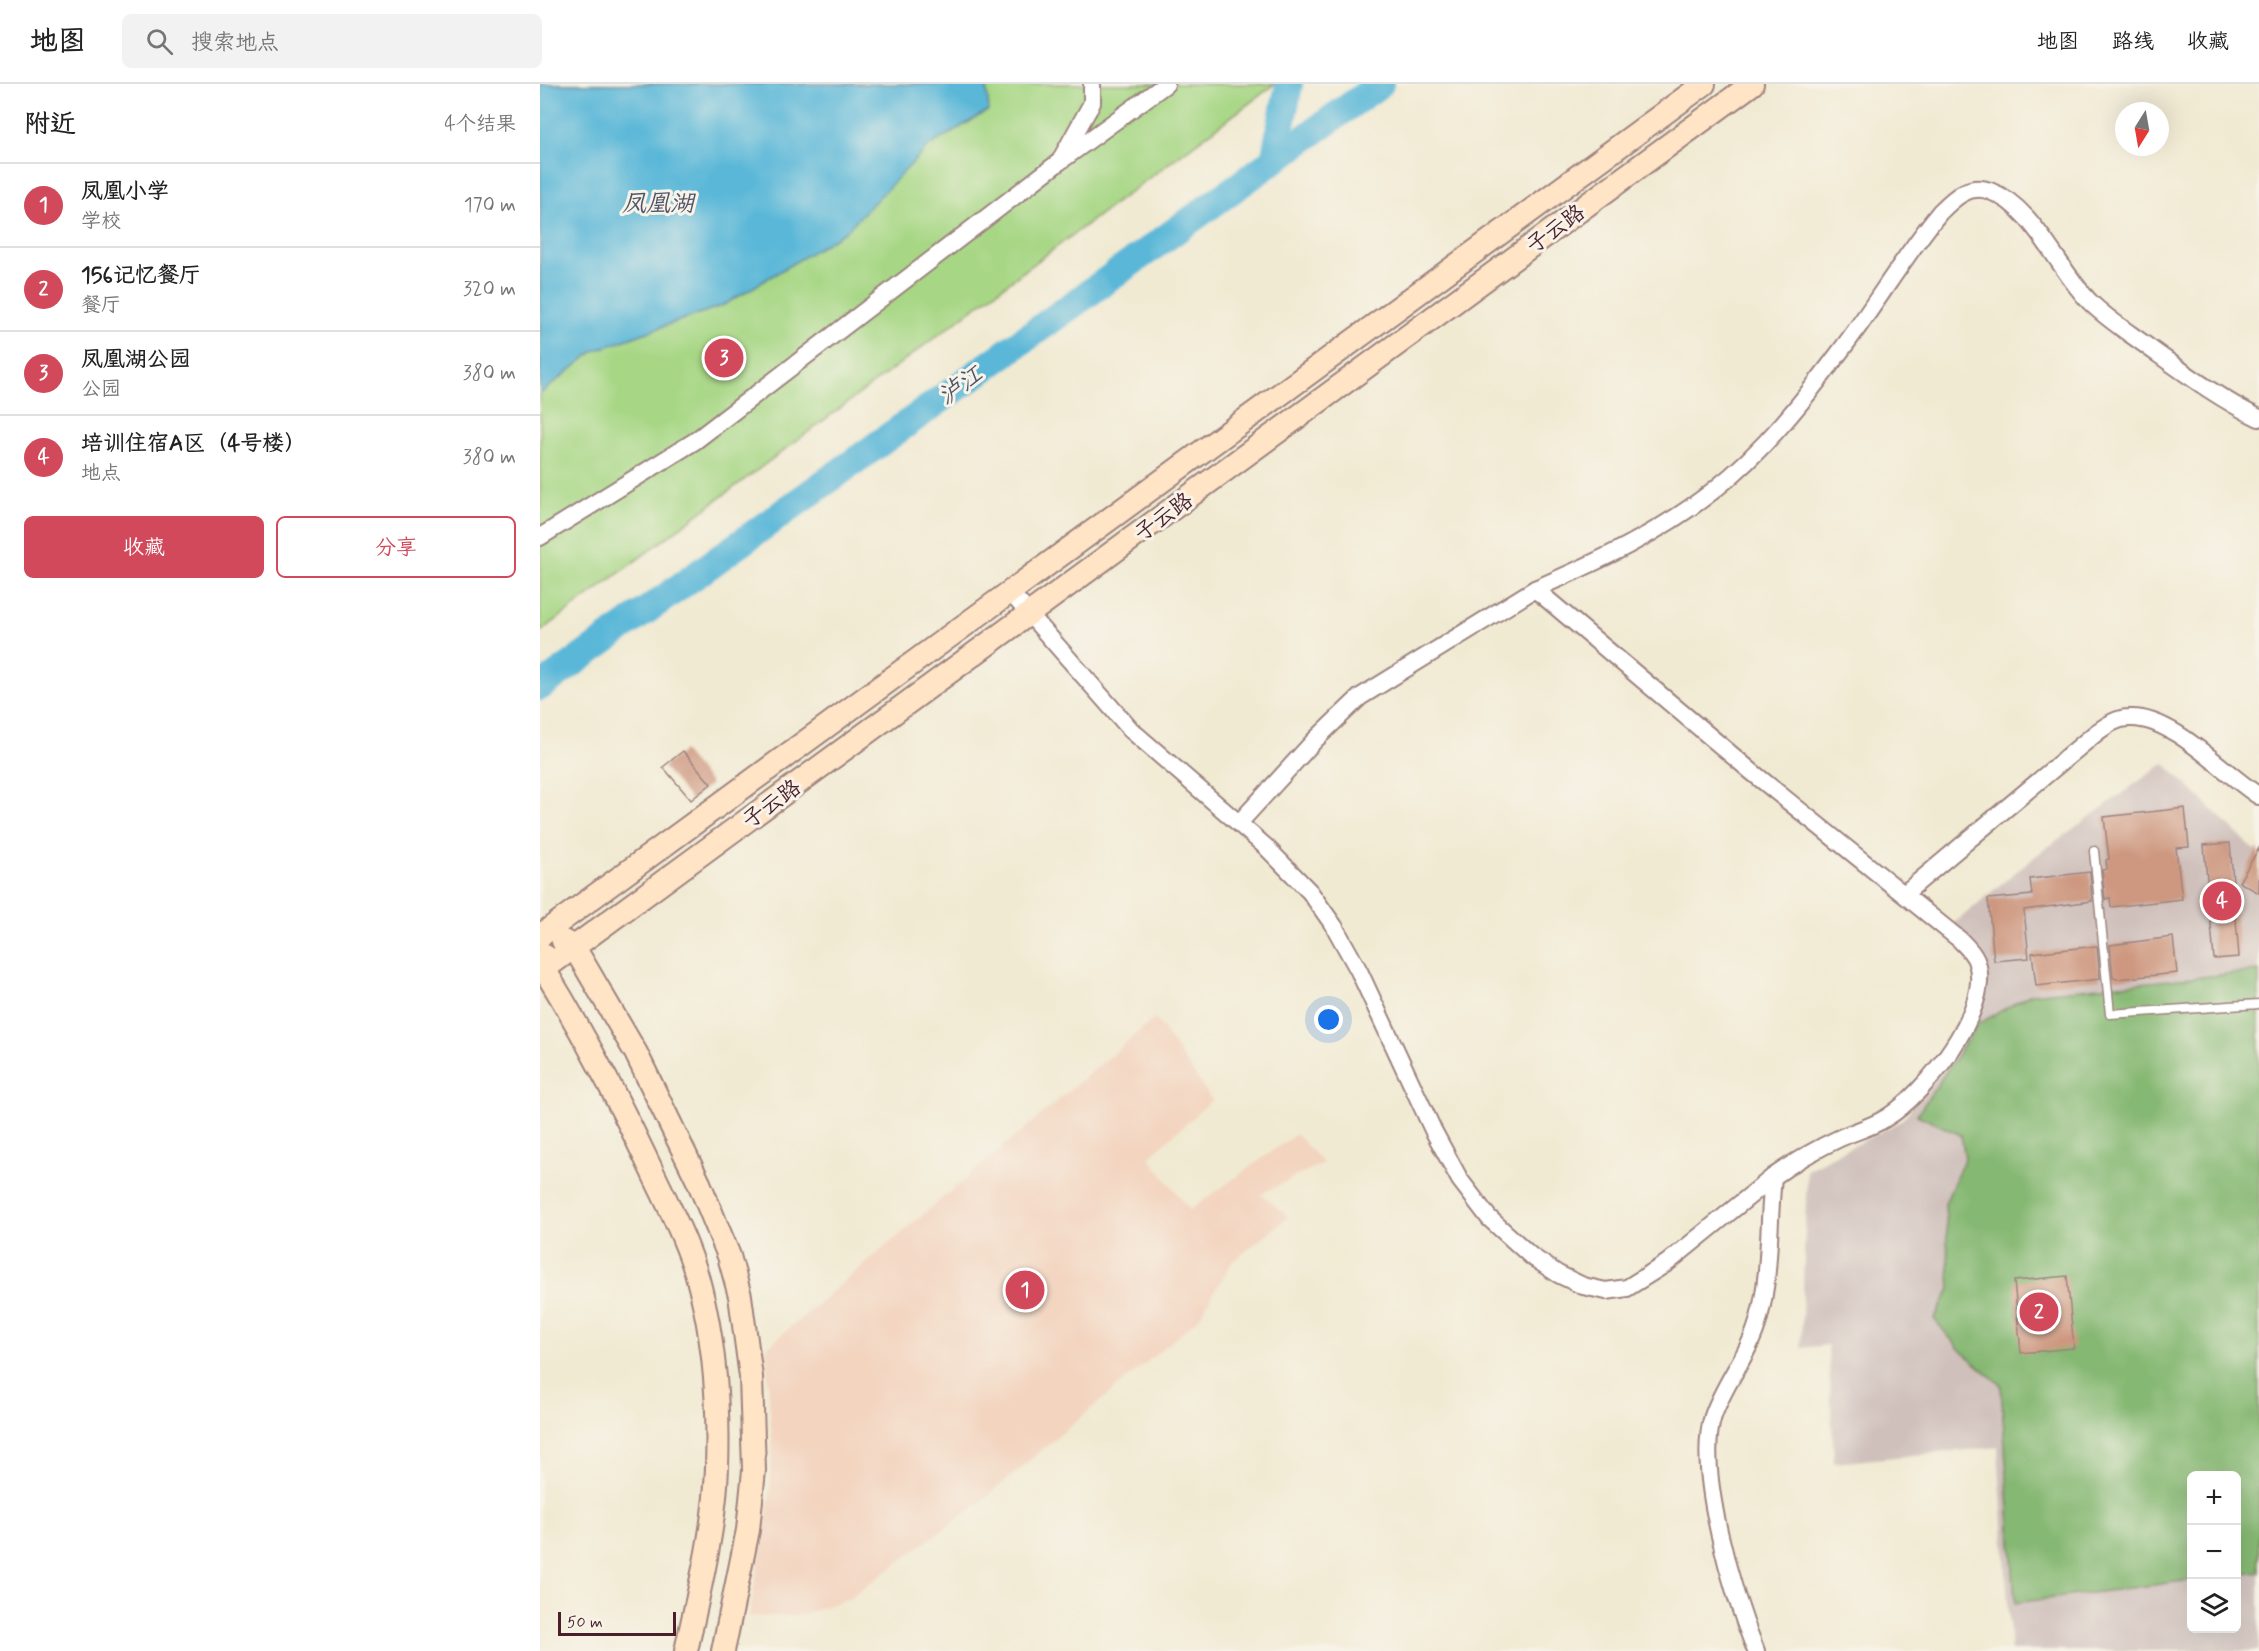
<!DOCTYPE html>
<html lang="zh">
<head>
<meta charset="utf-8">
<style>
	:root { --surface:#fff; --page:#f2f2f2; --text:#222; --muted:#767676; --line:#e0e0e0; --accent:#d1495b }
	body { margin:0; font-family:Mynerve,"LXGW WenKai TC",sans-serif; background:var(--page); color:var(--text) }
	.controls { position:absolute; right:18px; bottom:18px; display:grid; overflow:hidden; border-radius:9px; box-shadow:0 6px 24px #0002 }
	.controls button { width:54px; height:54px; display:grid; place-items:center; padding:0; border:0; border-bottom:2px solid var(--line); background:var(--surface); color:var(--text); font:30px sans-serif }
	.compass { position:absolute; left:1575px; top:18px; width:54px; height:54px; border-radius:50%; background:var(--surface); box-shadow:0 6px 24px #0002; rotate:191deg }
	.scale { position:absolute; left:18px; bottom:15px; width:118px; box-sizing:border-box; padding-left:6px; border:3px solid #4a1f2b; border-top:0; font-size:16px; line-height:21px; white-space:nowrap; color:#4a1f2b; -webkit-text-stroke:4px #f7f3e8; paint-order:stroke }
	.you { position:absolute; left:789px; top:936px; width:21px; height:21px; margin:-15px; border:4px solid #fff; border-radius:50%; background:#1a73e8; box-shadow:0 0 0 9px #1a73e833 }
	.badge { display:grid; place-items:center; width:39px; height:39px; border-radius:50%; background:var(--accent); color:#fff; font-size:20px; font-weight:700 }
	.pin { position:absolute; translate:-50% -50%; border:3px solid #fff; box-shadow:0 2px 6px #0006 }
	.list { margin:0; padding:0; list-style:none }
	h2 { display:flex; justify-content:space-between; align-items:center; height:78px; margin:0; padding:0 24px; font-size:26px }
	h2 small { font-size:20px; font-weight:400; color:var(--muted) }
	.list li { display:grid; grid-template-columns:39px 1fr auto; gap:18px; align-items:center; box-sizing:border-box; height:84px; padding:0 24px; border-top:2px solid var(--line) }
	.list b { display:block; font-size:22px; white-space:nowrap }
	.list p { margin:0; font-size:20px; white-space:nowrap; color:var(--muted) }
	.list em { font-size:20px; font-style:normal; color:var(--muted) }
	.actions { display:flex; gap:12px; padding:18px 24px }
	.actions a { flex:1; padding:14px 0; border:2px solid var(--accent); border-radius:9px; text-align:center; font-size:21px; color:var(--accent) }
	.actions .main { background:var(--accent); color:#fff }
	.icon { flex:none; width:33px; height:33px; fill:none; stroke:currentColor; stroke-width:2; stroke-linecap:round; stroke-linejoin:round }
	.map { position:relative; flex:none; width:1719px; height:1567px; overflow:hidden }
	header { display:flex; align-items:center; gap:36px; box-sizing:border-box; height:84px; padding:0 30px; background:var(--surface); border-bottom:2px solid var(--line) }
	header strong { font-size:28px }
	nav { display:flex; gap:33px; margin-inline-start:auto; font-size:21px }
	.search { width:420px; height:54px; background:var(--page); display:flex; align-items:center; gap:15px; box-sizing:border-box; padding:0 21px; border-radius:9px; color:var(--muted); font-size:22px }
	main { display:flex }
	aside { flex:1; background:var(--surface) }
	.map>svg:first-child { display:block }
	.built { fill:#f3d4bf }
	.industrial { fill:#cfc0bb; fill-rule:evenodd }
	.green { fill:#a7d785; stroke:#787b58; stroke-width:1.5 }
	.forest { fill:#85b872; stroke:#686c4e; stroke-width:1.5 }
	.water { fill:#5ab7d8; stroke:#526b82; stroke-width:1.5 }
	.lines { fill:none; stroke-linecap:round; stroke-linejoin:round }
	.river { stroke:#5ab7d8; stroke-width:28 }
	.building { fill:#ce9880 }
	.service-casing { stroke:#9e847f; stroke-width:11 }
	.minor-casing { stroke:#9e847f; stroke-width:20 }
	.secondary-casing { stroke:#9e847f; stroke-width:26 }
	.service { stroke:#fff; stroke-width:8 }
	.minor { stroke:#fff; stroke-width:16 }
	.secondary { stroke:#ffe4c6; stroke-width:22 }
	.labels { text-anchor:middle; stroke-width:6; stroke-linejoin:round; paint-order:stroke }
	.street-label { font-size:22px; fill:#4a1f2b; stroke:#f7f3e8 }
	.water-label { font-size:24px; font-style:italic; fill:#505468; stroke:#f7f3e8 }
</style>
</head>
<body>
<header>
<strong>地图</strong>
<div class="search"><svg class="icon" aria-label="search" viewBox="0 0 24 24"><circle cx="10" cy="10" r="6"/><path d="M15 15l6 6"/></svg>搜索地点</div>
<nav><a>地图</a><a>路线</a><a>收藏</a></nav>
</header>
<main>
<aside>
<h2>附近<small>4个结果</small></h2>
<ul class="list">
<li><span class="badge">1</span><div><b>凤凰小学</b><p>学校</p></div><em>170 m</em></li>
<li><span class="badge">2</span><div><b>156记忆餐厅</b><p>餐厅</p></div><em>320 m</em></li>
<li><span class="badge">3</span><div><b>凤凰湖公园</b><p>公园</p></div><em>380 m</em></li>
<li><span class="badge">4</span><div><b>培训住宿A区（4号楼）</b><p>地点</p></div><em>380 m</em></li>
</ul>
<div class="actions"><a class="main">收藏</a><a>分享</a></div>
</aside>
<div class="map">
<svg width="1719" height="1567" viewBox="0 0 1719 1567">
	<rect width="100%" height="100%" fill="#f7f3e8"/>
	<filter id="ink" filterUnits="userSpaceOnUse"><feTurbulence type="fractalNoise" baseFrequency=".0167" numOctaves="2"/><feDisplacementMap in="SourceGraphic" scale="12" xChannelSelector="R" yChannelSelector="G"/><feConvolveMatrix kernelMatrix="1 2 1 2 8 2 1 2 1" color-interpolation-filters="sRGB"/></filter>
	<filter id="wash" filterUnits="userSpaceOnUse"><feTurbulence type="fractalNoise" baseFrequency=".008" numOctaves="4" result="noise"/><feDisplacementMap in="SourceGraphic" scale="24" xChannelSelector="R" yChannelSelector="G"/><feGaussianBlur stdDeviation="1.35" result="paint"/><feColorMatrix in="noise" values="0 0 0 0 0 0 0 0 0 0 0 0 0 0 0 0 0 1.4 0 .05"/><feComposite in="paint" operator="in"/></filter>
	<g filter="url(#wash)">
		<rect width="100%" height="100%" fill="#f1ead3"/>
		<path class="built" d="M 615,934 L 672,1016 L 609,1073 L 650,1126 L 756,1050 L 783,1079 L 721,1110 L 748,1133 L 692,1178 L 658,1235 L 439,1419 L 310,1514 L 261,1531 L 209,1533 L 230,1412 L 232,1359 L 226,1264 Z"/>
		<path class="industrial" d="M 1624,679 L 1713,765 L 1719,768 L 1719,1567 L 1471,1567 L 1458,1363 L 1294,1379 L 1288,1261 L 1261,1264 L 1267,1086 L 1361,1037 L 1412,974 L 1445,896 L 1412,841 L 1490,776 ZM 1652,1392 L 1696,1392 L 1696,1544 L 1652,1544 Z"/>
		<path class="green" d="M 0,0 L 735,0 L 0,548 Z"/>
		<path class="forest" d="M 1719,887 L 1719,1488 L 1697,1491 L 1696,1392 L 1652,1392 L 1651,1496 L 1475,1519 L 1461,1301 L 1421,1267 L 1394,1235 L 1410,1205 L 1405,1120 L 1425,1073 L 1421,1051 L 1377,1031 L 1438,940 L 1491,910 Z"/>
		<path class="water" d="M 0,0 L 446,0 L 449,26 L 389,62 L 305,148 L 184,221 L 54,267 L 0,310 Z"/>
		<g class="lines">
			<g class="river">
				<path d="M 734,76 L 749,1"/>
				<path d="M 0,603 L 840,0"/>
			</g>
		</g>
		<g id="blocks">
			<g class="building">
				<path d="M 143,667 L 171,700 L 151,716 L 123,683 Z"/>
				<path d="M 1645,724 L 1649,763 L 1636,764 L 1642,815 L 1571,823 L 1570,814 L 1565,815 L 1562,786 L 1567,785 L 1566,776 L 1569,775 L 1564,733 Z"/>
				<path d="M 1690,759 L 1699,873 L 1674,875 L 1664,761 Z"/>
				<path d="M 1719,764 L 1719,809 L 1699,798 Z"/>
				<path d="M 1550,788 L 1552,817 L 1484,826 L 1489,874 L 1454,877 L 1448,815 L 1492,811 L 1490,795 Z"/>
				<path d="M 1633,853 L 1637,889 L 1577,895 L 1573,894 L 1570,861 Z"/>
				<path d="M 1557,862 L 1560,895 L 1496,902 L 1492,869 Z"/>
				<path d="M 1527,1192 L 1534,1264 L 1481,1269 L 1474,1197 Z"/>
			</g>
		</g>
	</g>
	<g filter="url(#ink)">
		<use href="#blocks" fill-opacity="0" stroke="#9e847f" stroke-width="1.5"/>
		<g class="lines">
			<g class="service-casing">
				<path id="service" d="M 1554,767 L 1570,930 L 1719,920"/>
			</g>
			<g class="minor-casing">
				<g id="minor">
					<path d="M 522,73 L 552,19 L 552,0"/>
					<path d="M 0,453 L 155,357 L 519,78 L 626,0"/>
					<path d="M 995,505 C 1057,478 1120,449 1174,406 C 1224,367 1264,316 1302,265 C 1336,220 1364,172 1400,128 C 1414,114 1429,99 1450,107 C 1494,123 1518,186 1550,218 C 1568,236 1591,250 1611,265 C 1646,290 1680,315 1719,334"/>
					<path d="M 470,508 L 591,646 L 726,763 L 770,808 L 794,842 L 819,887 L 893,1046 L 920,1096 L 949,1134 L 991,1172 L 1018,1190 L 1043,1202 L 1066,1207 L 1087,1204 L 1127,1179 L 1233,1093 C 1228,1139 1231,1189 1219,1234 C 1210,1270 1185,1297 1173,1332 C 1155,1387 1194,1513 1216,1567"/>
					<path d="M 699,739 L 775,656 L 820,613 L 995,505 L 1212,688 L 1419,855 C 1425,861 1432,867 1436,876 C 1455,923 1384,1011 1346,1034 C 1332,1043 1315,1047 1300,1054 C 1276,1065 1254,1078 1233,1093"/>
					<path d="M 1364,810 L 1556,649 C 1566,642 1576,634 1589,634 C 1632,631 1684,690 1719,712"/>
				</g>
			</g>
			<g class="secondary-casing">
				<g id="secondary">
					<path d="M 0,852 L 1164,0"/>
					<path d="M 23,857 L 34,863 L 96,969 L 159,1099 L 189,1172 L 200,1212 L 211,1293 L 214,1386 L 208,1446 L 183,1567"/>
					<path d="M 5,872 L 4,885 C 44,950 79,1017 111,1085 C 129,1123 150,1162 160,1203 C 175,1261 179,1324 177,1383 C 175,1445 159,1507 146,1567"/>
					<path d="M 0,888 L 1212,0"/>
				</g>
			</g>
			<use href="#service" class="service"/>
			<use href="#minor" class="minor"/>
			<use href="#secondary" class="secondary"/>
		</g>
	</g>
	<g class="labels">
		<g class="street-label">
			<text transform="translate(1015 144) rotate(-36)" y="8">子云路</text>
			<text transform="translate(623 432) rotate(-36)" y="8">子云路</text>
			<text transform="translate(231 719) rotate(-36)" y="8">子云路</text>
		</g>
		<g class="water-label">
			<text x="118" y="127">凤凰湖</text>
			<text transform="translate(420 301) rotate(-36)" y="8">泸江</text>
		</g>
	</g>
</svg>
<div class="controls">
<button>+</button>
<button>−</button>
<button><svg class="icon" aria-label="layers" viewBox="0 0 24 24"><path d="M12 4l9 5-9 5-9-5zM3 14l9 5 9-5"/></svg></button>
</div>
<svg class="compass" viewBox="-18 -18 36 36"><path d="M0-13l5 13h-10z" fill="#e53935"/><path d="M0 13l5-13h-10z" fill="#767676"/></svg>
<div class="scale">50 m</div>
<div class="you"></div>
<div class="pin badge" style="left:485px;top:1206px">1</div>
<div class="pin badge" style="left:1499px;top:1228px">2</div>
<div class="pin badge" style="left:184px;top:274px">3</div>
<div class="pin badge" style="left:1682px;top:817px">4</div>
</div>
</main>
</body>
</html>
